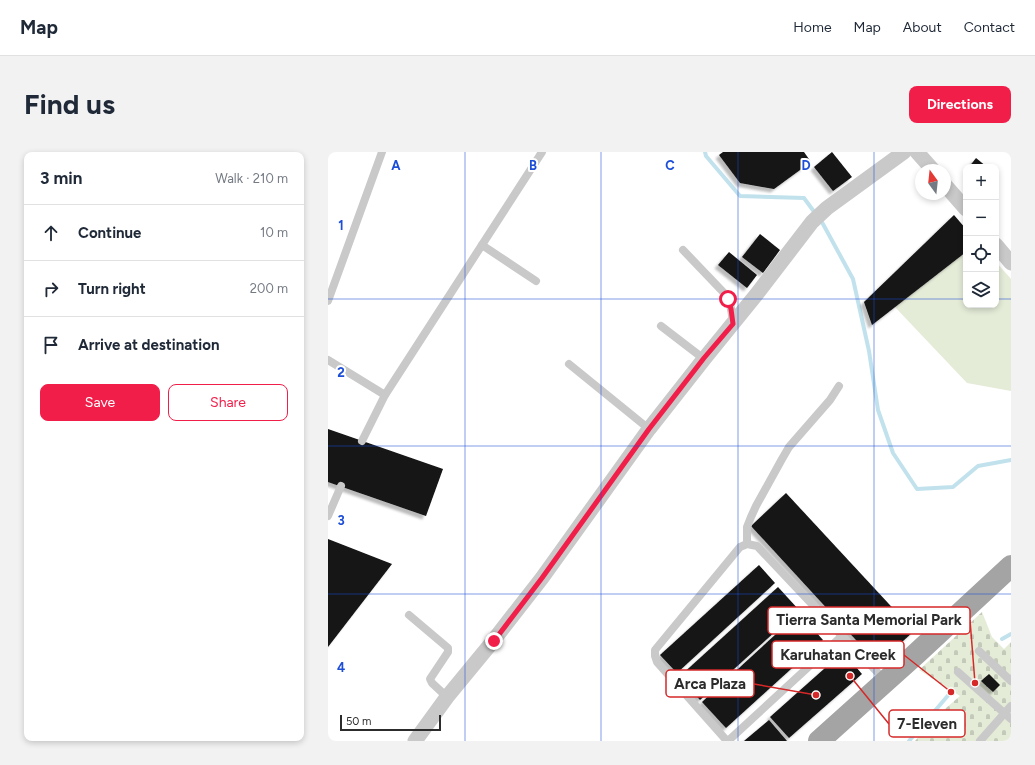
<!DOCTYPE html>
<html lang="en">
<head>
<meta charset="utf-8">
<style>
	:root { --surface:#fff; --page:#f2f2f3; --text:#1f2937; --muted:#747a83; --line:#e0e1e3; --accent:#f21e4a }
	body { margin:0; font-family:Figtree,sans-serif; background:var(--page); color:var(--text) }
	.controls { position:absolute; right:12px; top:12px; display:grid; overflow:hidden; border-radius:8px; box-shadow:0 2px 6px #0003 }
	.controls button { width:36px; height:36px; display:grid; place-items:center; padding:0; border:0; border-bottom:1px solid var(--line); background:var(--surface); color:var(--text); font:20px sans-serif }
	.compass { position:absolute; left:587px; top:12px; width:36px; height:36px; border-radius:50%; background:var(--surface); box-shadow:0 2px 6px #0003; rotate:345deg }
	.scale { position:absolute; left:12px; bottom:10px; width:101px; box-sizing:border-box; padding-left:4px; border:2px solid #2c2c2c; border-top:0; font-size:11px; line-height:14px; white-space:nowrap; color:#2c2c2c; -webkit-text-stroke:3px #fff; paint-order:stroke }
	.stop { position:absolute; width:12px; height:12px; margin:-9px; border:3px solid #f21e4a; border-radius:50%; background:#fff }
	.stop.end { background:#f21e4a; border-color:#fff; box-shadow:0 1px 4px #0008 }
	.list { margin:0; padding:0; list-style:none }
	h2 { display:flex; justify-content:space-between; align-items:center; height:52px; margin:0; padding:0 16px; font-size:17px }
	h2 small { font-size:13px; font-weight:400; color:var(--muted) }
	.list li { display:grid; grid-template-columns:26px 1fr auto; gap:12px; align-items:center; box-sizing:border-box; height:56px; padding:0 16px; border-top:1px solid var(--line) }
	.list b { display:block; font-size:15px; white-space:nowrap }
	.list em { font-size:13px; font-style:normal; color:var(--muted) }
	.actions { display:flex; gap:8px; padding:12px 16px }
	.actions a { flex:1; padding:9px 0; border:1px solid var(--accent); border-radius:8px; text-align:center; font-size:14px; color:var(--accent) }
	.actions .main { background:var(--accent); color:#fff }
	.icon { flex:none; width:22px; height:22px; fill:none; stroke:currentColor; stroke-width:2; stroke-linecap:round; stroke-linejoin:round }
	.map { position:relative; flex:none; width:683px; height:589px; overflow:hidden; border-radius:8px }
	header { display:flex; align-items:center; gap:24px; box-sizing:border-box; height:56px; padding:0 20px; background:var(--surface); border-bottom:1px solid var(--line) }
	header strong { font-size:19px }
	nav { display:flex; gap:22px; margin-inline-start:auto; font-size:14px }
	.intro { display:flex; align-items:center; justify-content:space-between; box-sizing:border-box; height:96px; padding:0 24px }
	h1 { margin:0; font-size:28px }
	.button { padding:10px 18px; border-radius:8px; background:var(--accent); color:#fff; font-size:14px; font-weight:700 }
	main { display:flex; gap:24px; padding:0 24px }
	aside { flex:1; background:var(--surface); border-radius:8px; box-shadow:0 2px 6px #0003 }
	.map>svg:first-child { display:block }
	.green { fill:#e4ebd7 }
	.cemetery { fill:url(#cemetery-stones) }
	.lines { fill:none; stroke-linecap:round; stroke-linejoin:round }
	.stream { stroke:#c1e2ed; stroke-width:4 }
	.building { fill:#131313; filter:url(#shadow) }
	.service { stroke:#c9c9c9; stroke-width:8 }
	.minor { stroke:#c9c9c9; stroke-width:15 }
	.primary { stroke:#a4a4a4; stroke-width:22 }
	.route { stroke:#f21e4a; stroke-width:5 }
	.grid { fill:none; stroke:#1d4ed8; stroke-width:1; stroke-opacity:0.55 }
	.grid-label { font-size:13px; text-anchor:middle; font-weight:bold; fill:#1d4ed8; stroke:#fff; stroke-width:4; stroke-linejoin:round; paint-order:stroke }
	.leader { fill:none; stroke:#d62828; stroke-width:1.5 }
	.callout-dot { fill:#d62828; stroke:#fff; stroke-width:1.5 }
	.callout { fill:#fff; stroke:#d62828; stroke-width:1.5 }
	.callout-label { font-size:15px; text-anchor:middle; font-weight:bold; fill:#2c2c2c }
</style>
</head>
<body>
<header>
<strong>Map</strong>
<nav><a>Home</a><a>Map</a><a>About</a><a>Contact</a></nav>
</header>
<div class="intro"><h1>Find us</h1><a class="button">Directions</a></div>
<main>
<aside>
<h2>3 min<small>Walk · 210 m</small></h2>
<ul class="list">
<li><svg class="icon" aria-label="ahead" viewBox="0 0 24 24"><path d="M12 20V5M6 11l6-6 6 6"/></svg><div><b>Continue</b></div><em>10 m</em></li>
<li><svg class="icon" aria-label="right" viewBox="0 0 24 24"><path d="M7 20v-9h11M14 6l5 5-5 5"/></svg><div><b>Turn right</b></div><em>200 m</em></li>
<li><svg class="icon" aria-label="arrive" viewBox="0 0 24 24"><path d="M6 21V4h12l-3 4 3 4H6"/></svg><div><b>Arrive at destination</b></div></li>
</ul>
<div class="actions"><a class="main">Save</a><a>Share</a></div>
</aside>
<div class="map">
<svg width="683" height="589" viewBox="0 0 683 589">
	<defs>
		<pattern id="cemetery-stones" width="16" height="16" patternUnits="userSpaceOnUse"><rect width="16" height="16" fill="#e4ebd7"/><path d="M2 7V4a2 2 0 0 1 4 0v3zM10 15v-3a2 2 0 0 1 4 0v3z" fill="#c4cab9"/></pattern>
		<filter id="shadow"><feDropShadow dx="-3.5" dy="3.5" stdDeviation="1" flood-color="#0004"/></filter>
	</defs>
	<rect width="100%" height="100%" fill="#fff"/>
	<path class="green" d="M 638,100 L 638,153 L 668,153 L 668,110 L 683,127 L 683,239 L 639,231 L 567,155 Z"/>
	<path class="cemetery" d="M 654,460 L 664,485 L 676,497 L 683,490 L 683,589 L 587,589 L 611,562 L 632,544 L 591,518 Z"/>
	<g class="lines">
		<g class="stream">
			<path d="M 377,0 L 378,4 L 412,44 L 476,46 L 495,72 L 525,127 L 541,199 L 550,258 L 565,301 L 589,337 L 625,335 L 650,314 L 683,308"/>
			<path d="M 674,487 L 683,482"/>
			<path d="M 581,589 L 623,540"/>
		</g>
	</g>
	<g class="building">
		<path d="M 395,0 L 476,0 L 483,10 L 446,37 L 412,31 L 391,3 Z"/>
		<path d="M 504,0 L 524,25 L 505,39 L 486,15 Z"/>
		<path d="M 648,6 L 659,15 L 641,15 Z"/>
		<path d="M 626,63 L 638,77 L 638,100 L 544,173 L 536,150 Z"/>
		<path d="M 432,82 L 452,98 L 435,121 L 414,105 Z"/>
		<path d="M 401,100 L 429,123 L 419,136 L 390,113 Z"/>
		<path d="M 0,277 L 115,317 L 98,364 L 0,330 Z"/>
		<path d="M 458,341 L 586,479 L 550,512 L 423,374 Z"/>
		<path d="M 0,387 L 64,412 L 0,495 Z"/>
		<path d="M 431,413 L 447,431 L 349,521 L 332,503 Z"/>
		<path d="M 450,435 L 471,458 L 372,548 L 351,525 Z"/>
		<path d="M 471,461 L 495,488 L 398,576 L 374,550 Z"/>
		<path d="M 515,500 L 534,522 L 461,586 L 442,565 Z"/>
		<path d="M 661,522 L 672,533 L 665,540 L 653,529 Z"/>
		<path d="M 441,568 L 459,589 L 416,589 Z"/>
	</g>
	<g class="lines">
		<g class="service">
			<path d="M 154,93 L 208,129"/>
			<path d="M 355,98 L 398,143 C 403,151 404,161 405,171"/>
			<path d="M 0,149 L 54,0"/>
			<path d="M 333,174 L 376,207"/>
			<path d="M 0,208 L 57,243"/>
			<path d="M 241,212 L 321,277"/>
			<path d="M 34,289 L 57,243 L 214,0"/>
			<path d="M 0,364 L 13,334"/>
			<path d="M 419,392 L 419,375 L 423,365 L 428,354 L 454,307 L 461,295 L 502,248 L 511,234"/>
			<path d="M 81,463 L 120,496 L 120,500 L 102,527 L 104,531 L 119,545"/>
			<path d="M 651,499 L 683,529"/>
			<path d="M 630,520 L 683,567"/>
			<path d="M 399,589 L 329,510 L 327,504 L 327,498 L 412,395 L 419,392 L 429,394 L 514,484 L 557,528"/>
			<path d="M 400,589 L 514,484"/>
			<path d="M 652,589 L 683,554"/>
		</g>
		<g class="minor">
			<path d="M 589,0 L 605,18"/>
			<path d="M 617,33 L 638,57"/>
			<path d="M 668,93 L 683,111"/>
			<path d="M 87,589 L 119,545 L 161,494 L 214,426 L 321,277 L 376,207 L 428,143 L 484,70 L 499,56 L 576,0"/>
		</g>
		<path class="primary" d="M 491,589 L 588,502 L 683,414"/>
	</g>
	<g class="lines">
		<path class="route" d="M 166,489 L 214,426 L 321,277 L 376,206 L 405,172 L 403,157 L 400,147"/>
	</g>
	<path class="grid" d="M 137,0 L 137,589M 273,0 L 273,589M 410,0 L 410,589M 546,0 L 546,589M 0,147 L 638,147M 668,147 L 683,147M 0,294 L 683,294M 0,442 L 683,442"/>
	<g class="grid-label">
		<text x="68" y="18">A</text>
		<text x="205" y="18">B</text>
		<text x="342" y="18">C</text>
		<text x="478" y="18">D</text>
		<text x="13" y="78">1</text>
		<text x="13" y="225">2</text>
		<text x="13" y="373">3</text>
		<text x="13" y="520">4</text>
	</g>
	<path class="leader" d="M647 531L642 468M623 540L576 503M488 543L426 532M522 524L561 572"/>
	<g class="callout-dot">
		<circle cx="647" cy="531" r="4"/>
		<circle cx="623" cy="540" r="4"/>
		<circle cx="488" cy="543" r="4"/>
		<circle cx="522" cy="524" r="4"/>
	</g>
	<g class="callout">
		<rect x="440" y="455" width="202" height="27" rx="4"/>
		<rect x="444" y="489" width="132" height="27" rx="4"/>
		<rect x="338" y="518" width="88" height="27" rx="4"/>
		<rect x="561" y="558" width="76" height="27" rx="4"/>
	</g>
	<g class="callout-label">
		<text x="541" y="473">Tierra Santa Memorial Park</text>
		<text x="510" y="508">Karuhatan Creek</text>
		<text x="382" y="537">Arca Plaza</text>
		<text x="599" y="577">7-Eleven</text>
	</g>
</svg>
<div class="controls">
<button>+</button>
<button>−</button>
<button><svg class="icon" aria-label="locate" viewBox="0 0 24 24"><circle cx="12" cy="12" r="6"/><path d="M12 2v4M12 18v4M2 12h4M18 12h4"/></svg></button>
<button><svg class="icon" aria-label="layers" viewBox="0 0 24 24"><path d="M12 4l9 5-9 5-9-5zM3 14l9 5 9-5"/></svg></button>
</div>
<svg class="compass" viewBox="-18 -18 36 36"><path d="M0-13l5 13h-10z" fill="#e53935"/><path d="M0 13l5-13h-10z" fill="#747a83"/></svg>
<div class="scale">50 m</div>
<div class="stop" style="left:400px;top:147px"></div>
<div class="stop end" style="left:166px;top:489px"></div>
</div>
</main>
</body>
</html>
